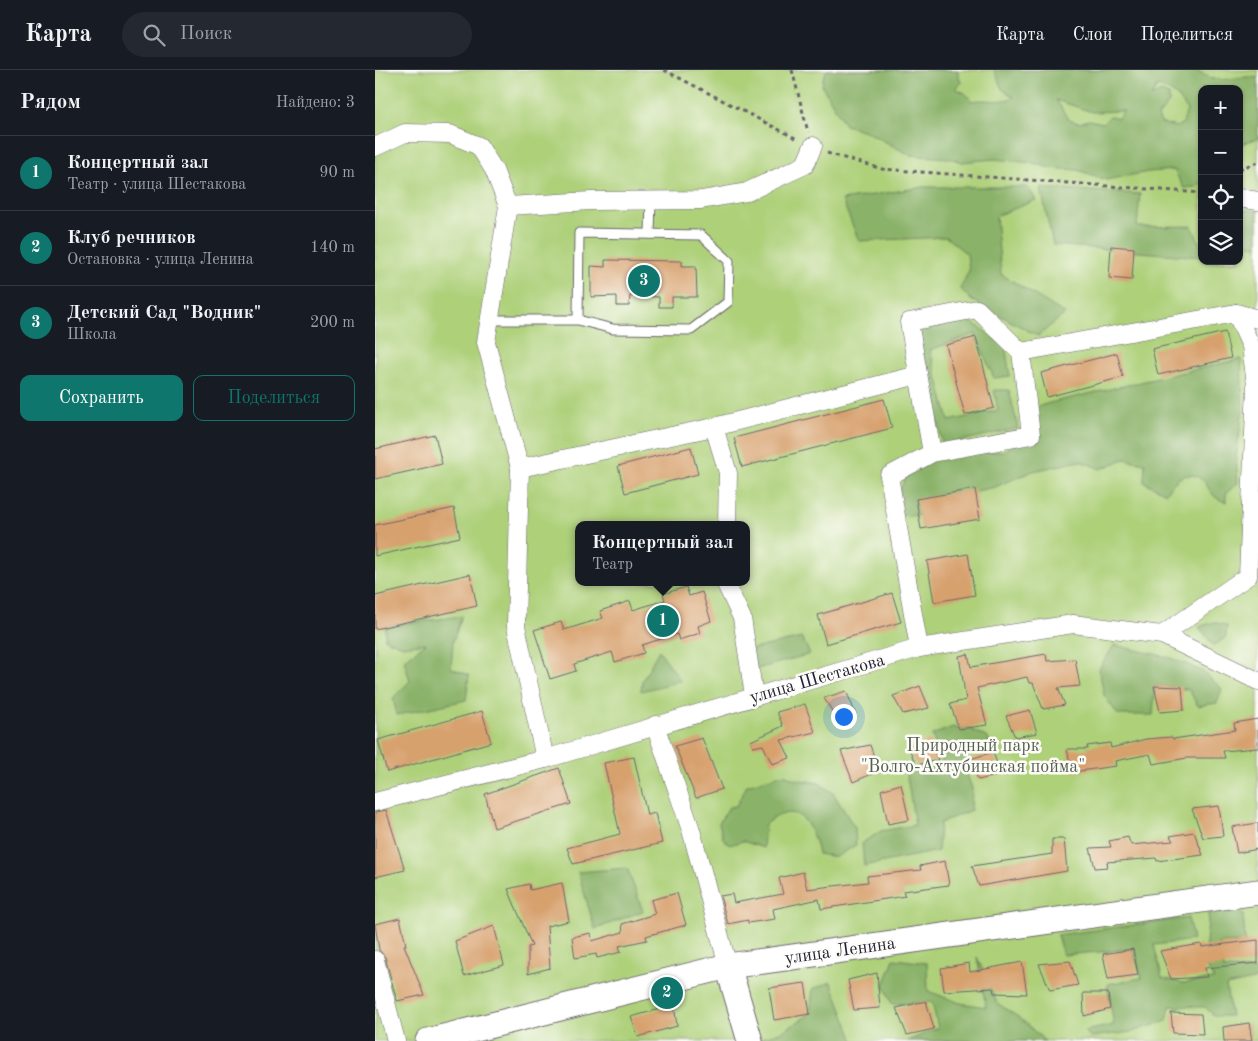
<!DOCTYPE html>
<html lang="ru">
<head>
<meta charset="utf-8">
<style>
	:root { --surface:#171b24; --page:#242831; --text:#f1f3f6; --muted:#9ea1a6; --line:#363941; --accent:#0f766e }
	body { margin:0; font-family:"Old Standard TT",serif; background:var(--page); color:var(--text) }
	.controls { position:absolute; right:15px; top:15px; display:grid; overflow:hidden; border-radius:10px; box-shadow:0 1px 4px #0004 }
	.controls button { width:45px; height:45px; display:grid; place-items:center; padding:0; border:0; border-bottom:1px solid var(--line); background:var(--surface); color:var(--text); font:25px sans-serif }
	.you { position:absolute; left:468px; top:646px; width:18px; height:18px; margin:-12px; border:4px solid #fff; border-radius:50%; background:#1a73e8; box-shadow:0 0 0 8px #1a73e833 }
	.badge { display:grid; place-items:center; width:32px; height:32px; border-radius:50%; background:var(--accent); color:#fff; font-size:16px; font-weight:700 }
	.pin { position:absolute; translate:-50% -50%; border:2px solid #fff; box-shadow:0 1px 5px #0006 }
	.popup { position:absolute; left:200px; top:451px; width:175px; height:65px; box-sizing:border-box; display:grid; place-content:center; border-radius:10px; background:var(--surface); filter:drop-shadow(0 1px 4px #0005); font-size:16px; white-space:nowrap; color:var(--muted) }
	.popup b { font-size:19px; color:var(--text) }
	.popup::after { content:''; position:absolute; left:50%; top:100%; margin-left:-10px; border:10px solid transparent; border-top-color:var(--surface) }
	.list { margin:0; padding:0; list-style:none }
	h2 { display:flex; justify-content:space-between; align-items:center; height:65px; margin:0; padding:0 20px; font-size:21px }
	h2 small { font-size:16px; font-weight:400; color:var(--muted) }
	.list li { display:grid; grid-template-columns:32px 1fr auto; gap:15px; align-items:center; box-sizing:border-box; height:75px; padding:0 20px; border-top:1px solid var(--line) }
	.list b { display:block; font-size:19px; white-space:nowrap }
	.list p { margin:0; font-size:16px; white-space:nowrap; color:var(--muted) }
	.list em { font-size:16px; font-style:normal; color:var(--muted) }
	.actions { display:flex; gap:10px; padding:15px 20px }
	.actions a { flex:1; padding:11px 0; border:1px solid var(--accent); border-radius:10px; text-align:center; font-size:18px; color:var(--accent) }
	.actions .main { background:var(--accent); color:#fff }
	.icon { flex:none; width:28px; height:28px; fill:none; stroke:currentColor; stroke-width:2; stroke-linecap:round; stroke-linejoin:round }
	.map { position:relative; flex:none; width:883px; height:971px; overflow:hidden }
	header { display:flex; align-items:center; gap:30px; box-sizing:border-box; height:70px; padding:0 25px; background:var(--surface); border-bottom:1px solid var(--line) }
	header strong { font-size:24px }
	nav { display:flex; gap:28px; margin-inline-start:auto; font-size:18px }
	.search { width:350px; height:45px; background:var(--page); display:flex; align-items:center; gap:12px; box-sizing:border-box; padding:0 18px; border-radius:28px; color:var(--muted); font-size:19px }
	main { display:flex }
	aside { flex:1; background:var(--surface) }
	.map>svg:first-child { display:block }
	.green { fill:#add079; stroke:#68795a; fill-rule:evenodd }
	.forest { fill:#8ab269; stroke:#566a52; fill-rule:evenodd }
	.building { fill:#d7a16e }
	.lines { fill:none; stroke-linecap:round; stroke-linejoin:round }
	.lane-casing { stroke:#6b666c; stroke-width:11 }
	.street-casing { stroke:#6b666c; stroke-width:19 }
	.secondary-casing { stroke:#6b666c; stroke-width:27 }
	.path { stroke:#6b666c; stroke-width:3; stroke-dasharray:4 4; stroke-linecap:butt }
	.lane { stroke:#fff; stroke-width:9 }
	.street { stroke:#fff; stroke-width:18 }
	.secondary { stroke:#fff; stroke-width:25 }
	.labels { text-anchor:middle; stroke-width:5; stroke-linejoin:round; paint-order:stroke }
	.street-label { font-size:18px; fill:#22223b; stroke:#fdfcf7 }
	.park-label { font-size:18px; fill:#535f51; stroke:#fdfcf7 }
</style>
</head>
<body>
<header>
<strong>Карта</strong>
<div class="search"><svg class="icon" aria-label="search" viewBox="0 0 24 24"><circle cx="10" cy="10" r="6"/><path d="M15 15l6 6"/></svg>Поиск</div>
<nav><a>Карта</a><a>Слои</a><a>Поделиться</a></nav>
</header>
<main>
<aside>
<h2>Рядом<small>Найдено: 3</small></h2>
<ul class="list">
<li><span class="badge">1</span><div><b>Концертный зал</b><p>Театр · улица Шестакова</p></div><em>90 m</em></li>
<li><span class="badge">2</span><div><b>Клуб речников</b><p>Остановка · улица Ленина</p></div><em>140 m</em></li>
<li><span class="badge">3</span><div><b>Детский Сад &quot;Водник&quot;</b><p>Школа</p></div><em>200 m</em></li>
</ul>
<div class="actions"><a class="main">Сохранить</a><a>Поделиться</a></div>
</aside>
<div class="map">
<svg width="883" height="971" viewBox="0 0 883 971">
	<rect width="100%" height="100%" fill="#fdfcf7"/>
	<filter id="ink" filterUnits="userSpaceOnUse"><feTurbulence type="fractalNoise" baseFrequency=".02" numOctaves="2"/><feDisplacementMap in="SourceGraphic" scale="10" xChannelSelector="R" yChannelSelector="G"/><feConvolveMatrix kernelMatrix="1 2 1 2 8 2 1 2 1" color-interpolation-filters="sRGB"/></filter>
	<filter id="wash" filterUnits="userSpaceOnUse"><feTurbulence type="fractalNoise" baseFrequency=".0096" numOctaves="4" result="noise"/><feDisplacementMap in="SourceGraphic" scale="20" xChannelSelector="R" yChannelSelector="G"/><feGaussianBlur stdDeviation="1.12" result="paint"/><feColorMatrix in="noise" values="0 0 0 0 0 0 0 0 0 0 0 0 0 0 0 0 0 1.4 0 .05"/><feComposite in="paint" operator="in"/></filter>
	<g filter="url(#wash)">
		<rect width="100%" height="100%" fill="#f3e3c8"/>
		<path class="green" d="M 0,0 L 883,0 L 883,971 L 0,971 ZM 827,19 L 864,19 L 864,191 L 827,191 ZM 204,455 L 372,455 L 372,512 L 204,512 Z"/>
		<g class="forest">
			<path d="M 452,0 L 582,0 L 586,13 L 580,18 L 590,23 L 597,31 C 611,28 626,34 639,27 L 627,19 L 619,0 L 821,0 C 849,19 857,3 883,8 L 883,68 L 864,75 L 864,19 L 827,19 L 827,112 L 821,117 L 809,118 L 799,100 L 773,102 L 731,110 L 703,100 L 675,98 L 658,93 L 619,89 L 587,92 L 574,88 L 535,85 L 490,61 L 470,55 L 447,16 L 448,8 ZM 782,16 C 797,20 804,27 812,40 L 808,53 L 801,57 L 786,53 L 783,46 L 794,33 L 794,25 L 786,22 L 776,27 ZM 681,30 L 717,42 L 749,41 L 743,48 L 735,46 L 728,53 L 714,50 L 704,53 L 694,50 Z"/>
			<path d="M 548,117 L 653,117 L 661,130 L 621,146 L 626,204 L 690,244 L 663,266 L 596,230 L 585,218 L 594,201 L 592,184 L 571,167 L 484,171 L 467,130 Z"/>
			<path d="M 666,118 L 765,124 L 762,157 L 817,156 L 827,179 L 827,187 L 678,175 Z"/>
			<path d="M 869,140 L 883,141 L 883,176 L 864,174 L 864,150 Z"/>
			<path d="M 589,247 L 630,275 L 635,306 L 619,308 L 600,264 L 555,280 L 574,351 L 623,340 L 619,320 L 634,320 L 643,358 L 568,375 L 540,259 Z"/>
			<path d="M 866,289 L 868,340 L 861,387 L 863,413 L 851,423 L 851,432 C 833,427 837,418 826,409 C 811,398 797,412 791,423 L 769,412 L 770,393 L 749,389 L 726,399 L 705,391 L 658,401 L 620,417 L 578,426 L 566,441 L 540,446 L 524,445 L 521,429 L 532,404 L 552,391 L 582,384 L 629,381 L 661,361 L 653,340 L 674,333 Z"/>
			<path d="M 87,546 L 78,571 L 76,598 L 94,605 L 91,630 L 22,645 L 18,628 L 35,611 L 29,590 L 51,573 L 28,576 L 10,569 L 10,556 Z"/>
			<path d="M 839,552 L 852,556 L 851,567 L 839,576 L 824,557 Z"/>
			<path d="M 427,568 L 435,584 L 382,599 L 373,580 Z"/>
			<path d="M 739,575 L 796,588 L 827,601 L 847,619 L 842,633 L 823,636 L 814,620 L 802,617 L 780,616 L 778,645 L 743,645 L 729,625 L 724,599 Z"/>
			<path d="M 284,580 L 306,611 L 266,621 L 267,611 Z"/>
			<path d="M 578,657 L 584,659 L 593,658 L 613,668 L 618,682 L 594,683 L 589,697 L 597,718 L 596,740 L 565,753 L 563,781 L 489,796 L 487,773 L 506,761 L 540,755 L 531,701 L 568,694 L 557,665 Z"/>
			<path d="M 409,704 L 419,709 L 444,713 L 458,723 L 480,758 L 481,775 L 461,787 L 443,784 C 436,751 423,729 390,754 L 388,778 L 368,771 L 354,775 L 348,768 L 344,753 L 354,737 L 361,736 L 372,715 Z"/>
			<path d="M 252,798 L 268,841 L 220,859 L 203,802 Z"/>
			<path d="M 860,837 L 868,844 L 870,872 L 844,873 L 849,899 L 883,900 L 883,909 L 851,916 L 856,946 L 840,946 L 830,937 L 795,936 L 792,951 L 756,962 L 716,967 L 709,961 L 739,955 L 732,914 L 767,908 L 758,879 L 688,885 L 682,865 L 813,848 L 818,870 L 779,875 L 787,908 L 808,913 L 839,909 L 829,892 L 834,843 Z"/>
			<path d="M 602,887 L 622,933 L 646,949 L 670,971 L 532,971 L 563,958 L 557,932 L 517,934 L 509,915 L 519,889 L 552,893 L 553,921 L 585,933 L 611,937 Z"/>
			<path d="M 456,912 L 479,971 L 385,971 L 383,969 L 408,961 L 435,944 L 438,919 Z"/>
		</g>
		<g id="blocks">
			<g class="building">
				<path d="M 736,176 L 759,178 L 757,210 L 734,208 Z"/>
				<path d="M 230,190 L 307,191 L 307,196 L 321,196 L 322,227 L 297,227 L 297,237 L 284,237 L 284,227 L 255,226 L 254,236 L 242,236 L 242,226 L 216,227 L 216,196 L 230,197 Z"/>
				<path d="M 850,262 L 856,288 L 783,305 L 777,279 Z"/>
				<path d="M 601,267 L 619,338 L 590,345 L 571,275 Z"/>
				<path d="M 742,283 L 748,307 L 672,327 L 666,303 Z"/>
				<path d="M 509,329 L 517,358 L 367,397 L 359,368 Z"/>
				<path d="M 60,365 L 67,394 L 0,409 L 0,379 Z"/>
				<path d="M 316,377 L 323,404 L 250,423 L 243,396 Z"/>
				<path d="M 600,419 L 605,449 L 546,459 L 541,429 Z"/>
				<path d="M 79,438 L 85,467 L 0,486 L 0,455 Z"/>
				<path d="M 593,484 L 600,525 L 559,532 L 552,491 Z"/>
				<path d="M 95,504 L 102,536 L 0,559 L 0,526 Z"/>
				<path d="M 311,517 L 314,526 L 327,522 L 336,551 L 323,556 L 325,563 L 304,570 L 302,564 L 267,575 L 269,583 L 240,592 L 237,582 L 199,594 L 201,601 L 175,609 L 159,560 L 186,552 L 189,560 L 228,548 L 225,541 L 255,531 L 258,540 L 290,530 L 288,524 Z"/>
				<path d="M 517,523 L 526,552 L 451,574 L 443,545 Z"/>
				<path d="M 593,584 L 596,597 L 671,584 L 672,591 L 700,589 L 705,616 L 683,618 L 690,635 L 668,639 L 658,613 L 654,613 L 652,607 L 602,618 L 612,655 L 584,659 L 575,634 L 591,630 L 584,586 Z"/>
				<path d="M 545,616 L 554,638 L 528,644 L 518,626 Z"/>
				<path d="M 779,616 L 807,617 L 809,640 L 785,642 Z"/>
				<path d="M 471,621 L 481,644 L 462,649 L 449,628 Z"/>
				<path d="M 430,634 L 440,662 L 406,670 L 415,688 L 397,694 L 388,675 L 378,677 L 376,671 L 408,656 L 402,642 Z"/>
				<path d="M 655,640 L 662,663 L 640,667 L 631,646 Z"/>
				<path d="M 107,641 L 116,672 L 12,702 L 3,670 Z"/>
				<path d="M 883,649 L 883,678 L 848,681 L 850,688 L 812,688 L 778,694 L 775,684 L 740,691 L 741,696 L 697,702 L 692,679 L 713,679 L 712,676 L 735,673 L 736,678 L 771,669 L 797,667 L 798,669 L 860,660 L 859,653 Z"/>
				<path d="M 327,668 L 347,719 L 321,728 L 300,676 Z"/>
				<path d="M 555,671 L 563,690 L 541,695 L 533,676 Z"/>
				<path d="M 495,675 L 504,701 L 478,712 L 466,681 Z"/>
				<path d="M 618,682 L 626,705 L 603,710 L 595,689 Z"/>
				<path d="M 259,687 L 272,745 L 280,743 L 287,773 L 198,794 L 192,778 L 245,764 L 229,693 Z"/>
				<path d="M 184,698 L 196,734 L 119,758 L 110,724 Z"/>
				<path d="M 526,714 L 534,750 L 513,754 L 506,720 Z"/>
				<path d="M 844,736 L 848,766 L 828,768 L 817,739 Z"/>
				<path d="M 11,740 L 30,800 L 0,807 L 0,742 Z"/>
				<path d="M 883,753 L 883,779 L 862,783 L 857,757 Z"/>
				<path d="M 819,762 L 828,785 L 782,791 L 781,788 L 732,792 L 733,797 L 720,798 L 715,778 L 736,777 L 734,771 L 753,767 L 756,775 L 798,771 L 795,766 Z"/>
				<path d="M 677,769 L 689,769 L 692,801 L 604,816 L 597,796 L 677,784 Z"/>
				<path d="M 570,791 L 574,815 L 528,821 L 530,826 L 446,839 L 444,829 L 398,839 L 400,849 L 373,853 L 373,850 L 353,854 L 345,826 L 357,824 L 359,833 L 408,824 L 404,808 L 428,802 L 432,819 L 493,812 L 492,806 L 546,800 L 545,796 Z"/>
				<path d="M 187,813 L 194,851 L 172,856 L 175,898 L 153,904 L 153,877 L 157,876 L 133,819 L 154,814 L 155,820 Z"/>
				<path d="M 302,823 L 311,855 L 271,866 L 272,870 L 244,876 L 246,882 L 222,888 L 221,884 L 200,888 L 197,867 L 216,863 L 217,871 L 248,862 L 247,854 L 280,844 L 276,830 Z"/>
				<path d="M 25,848 L 31,875 L 29,875 L 49,925 L 22,931 L 10,887 L 4,880 L 0,854 Z"/>
				<path d="M 119,856 L 129,895 L 89,906 L 80,871 Z"/>
				<path d="M 883,870 L 883,893 L 830,898 L 832,907 L 796,909 L 785,881 L 826,874 L 827,877 Z"/>
				<path d="M 758,879 L 763,905 L 733,909 L 728,884 Z"/>
				<path d="M 695,891 L 703,915 L 675,920 L 664,894 Z"/>
				<path d="M 647,892 L 652,924 L 619,923 L 618,918 L 569,921 L 566,898 L 594,893 L 595,902 Z"/>
				<path d="M 502,903 L 505,938 L 479,940 L 473,910 Z"/>
				<path d="M 430,913 L 435,944 L 399,950 L 394,918 Z"/>
				<path d="M 708,923 L 733,923 L 735,939 L 709,946 Z"/>
				<path d="M 551,931 L 559,959 L 532,965 L 521,938 Z"/>
				<path d="M 299,935 L 302,956 L 263,967 L 256,947 Z"/>
				<path d="M 796,943 L 826,944 L 828,964 L 798,963 Z"/>
				<path d="M 874,953 L 877,971 L 849,971 L 848,957 Z"/>
			</g>
		</g>
	</g>
	<g filter="url(#ink)">
		<use href="#blocks" fill-opacity="0" stroke="#6b666c" stroke-width="1"/>
		<g class="lines">
			<g class="lane-casing">
				<g id="lane">
					<path d="M 275,164 L 276,131"/>
					<path d="M 116,250 L 203,250 L 204,163 L 326,165 L 354,191 L 353,232 L 316,260 L 238,259 L 203,250"/>
				</g>
			</g>
			<g class="street-casing">
				<g id="street">
					<path d="M 0,77 L 30,63 L 75,64 L 104,76 L 119,100 L 133,136 L 111,272 L 145,398 L 141,556 L 170,689"/>
					<path d="M 864,128 L 883,131"/>
					<path d="M 133,136 L 216,131 L 326,130 L 372,122 L 430,95 L 438,76"/>
					<path d="M 861,243 L 883,249"/>
					<path d="M 646,282 L 861,243 L 876,276 L 881,315 L 873,506 L 787,565"/>
					<path d="M 339,357 L 353,403 L 352,455"/>
					<path d="M 145,398 L 339,357 L 543,305"/>
					<path d="M 350,512 L 367,548 L 379,626"/>
					<path d="M 544,578 L 514,406 L 557,383 L 534,252 L 602,239 L 646,282 L 656,365 L 557,383"/>
					<path d="M 280,655 L 316,760 L 353,896"/>
					<path d="M 0,732 L 170,689 L 544,578 L 698,554 L 787,565 L 883,611"/>
					<path d="M 0,890 L 21,971"/>
				</g>
			</g>
			<g class="secondary-casing">
				<g id="secondary">
					<path d="M 353,896 L 375,971"/>
					<path d="M 53,971 L 353,896 L 883,822"/>
				</g>
			</g>
			<g class="path">
				<path d="M 289,0 L 424,70"/>
				<path d="M 417,0 L 433,62"/>
				<path d="M 452,83 L 507,99 L 827,123"/>
				<path d="M 864,99 L 883,92"/>
			</g>
			<use href="#lane" class="lane"/>
			<use href="#street" class="street"/>
			<use href="#secondary" class="secondary"/>
		</g>
	</g>
	<g class="labels">
		<g class="street-label">
			<text transform="translate(442 608) rotate(-16)" y="6">улица Шестакова</text>
			<text transform="translate(465 880) rotate(-8)" y="6">улица Ленина</text>
		</g>
		<g class="park-label">
			<text x="598" y="681">Природный парк<tspan x="598" dy="21">"Волго-Ахтубинская пойма"</tspan></text>
		</g>
	</g>
</svg>
<div class="controls">
<button>+</button>
<button>−</button>
<button><svg class="icon" aria-label="locate" viewBox="0 0 24 24"><circle cx="12" cy="12" r="6"/><path d="M12 2v4M12 18v4M2 12h4M18 12h4"/></svg></button>
<button><svg class="icon" aria-label="layers" viewBox="0 0 24 24"><path d="M12 4l9 5-9 5-9-5zM3 14l9 5 9-5"/></svg></button>
</div>
<div class="you"></div>
<div class="pin badge" style="left:288px;top:551px">1</div>
<div class="popup"><b>Концертный зал</b>Театр</div>
<div class="pin badge" style="left:292px;top:923px">2</div>
<div class="pin badge" style="left:269px;top:211px">3</div>
</div>
</main>
</body>
</html>
